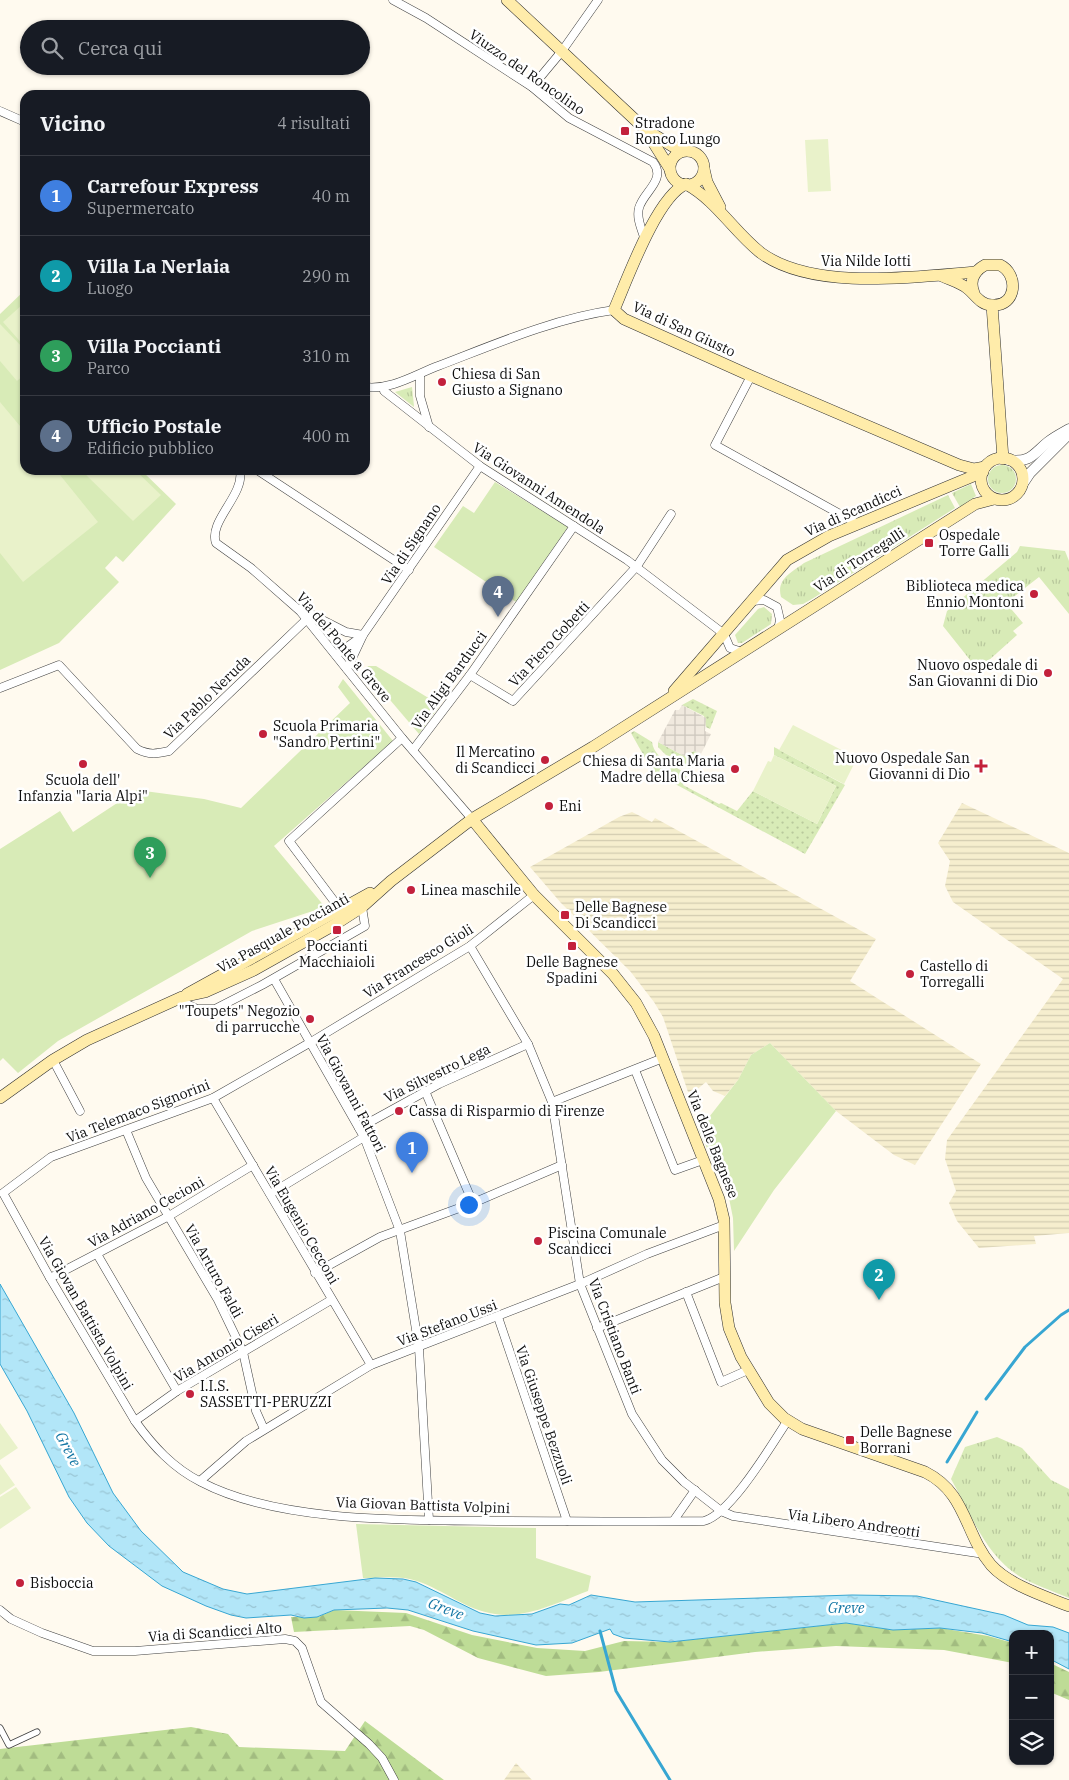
<!DOCTYPE html>
<html lang="it">
<head>
<meta charset="utf-8">
<style>
	:root { --surface:#171b24; --page:#242831; --text:#f1f3f6; --muted:#9ea1a6; --line:#363941; --accent:#dc94a2 }
	body { margin:0; font-family:"IBM Plex Serif",serif; background:var(--page); color:var(--text) }
	.controls { position:absolute; right:15px; bottom:15px; display:grid; overflow:hidden; border-radius:10px; box-shadow:0 1px 4px #0004 }
	.controls button { width:45px; height:45px; display:grid; place-items:center; padding:0; border:0; border-bottom:1px solid var(--line); background:var(--surface); color:var(--text); font:25px sans-serif }
	.you { position:absolute; left:468px; top:1204px; width:18px; height:18px; margin:-12px; border:4px solid #fff; border-radius:50%; background:#1a73e8; box-shadow:0 0 0 8px #1a73e833 }
	.badge { display:grid; place-items:center; width:32px; height:32px; border-radius:50%; background:var(--accent); color:#fff; font-size:16px; font-weight:700 }
	.pin { position:absolute; translate:-50% -41px; filter:drop-shadow(0 1px 2px #0008) }
	.pin::after { content:''; position:absolute; top:26px; width:18px; height:15px; background:inherit; clip-path:polygon(0 0,100% 0,50% 100%) }
	.list { margin:0; padding:0; list-style:none }
	h2 { display:flex; justify-content:space-between; align-items:center; height:65px; margin:0; padding:0 20px; font-size:21px }
	h2 small { font-size:16px; font-weight:400; color:var(--muted) }
	.list li { display:grid; grid-template-columns:32px 1fr auto; gap:15px; align-items:center; box-sizing:border-box; height:80px; padding:0 20px; border-top:1px solid var(--line) }
	.list b { display:block; font-size:19px; white-space:nowrap }
	.list p { margin:0; font-size:16px; white-space:nowrap; color:var(--muted) }
	.list em { font-size:16px; font-style:normal; color:var(--muted) }
	.icon { flex:none; width:28px; height:28px; fill:none; stroke:currentColor; stroke-width:2; stroke-linecap:round; stroke-linejoin:round }
	.map { position:relative; flex:none; width:1069px; height:1780px; overflow:hidden }
	.search { position:absolute; background:var(--surface); box-shadow:0 1px 4px #0004; left:20px; top:20px; width:350px; height:55px; display:flex; align-items:center; gap:12px; box-sizing:border-box; padding:0 18px; border-radius:28px; color:var(--muted); font-size:19px }
	.panel { position:absolute; background:var(--surface); box-shadow:0 1px 4px #0004; left:20px; top:90px; width:350px; height:385px; border-radius:15px }
	.map>svg:first-child { display:block }
	.farmland { fill:url(#farmland-rules) }
	.grass { fill:url(#grass-tufts) }
	.forest { fill:url(#forest-firs) }
	.park { fill:#d8ebb7 }
	.garden { fill:url(#garden-dots) }
	.pitch { fill:#e9f2ca }
	.plaza { fill:url(#plaza-grid) }
	.water { fill:url(#water-ripples); stroke:#37a6d2 }
	.lines { fill:none; stroke-linecap:round; stroke-linejoin:round }
	.stream { stroke:#37a6d2; stroke-width:3 }
	.pedestrian-casing { stroke:#414141; stroke-width:7 }
	.minor-casing { stroke:#414141; stroke-width:9 }
	.tertiary-casing { stroke:#414141; stroke-width:11 }
	.secondary-casing { stroke:#303030; stroke-width:12 }
	.pedestrian { stroke:#fff; stroke-width:5.5 }
	.minor { stroke:#fff; stroke-width:8 }
	.tertiary { stroke:#fff; stroke-width:10 }
	.secondary { stroke:#ffecaa; stroke-width:11 }
	.poi-dot { fill:#c3213c; stroke:#fff; stroke-width:2 }
	.labels { text-anchor:middle; stroke-width:5; stroke-linejoin:round; paint-order:stroke }
	.street-label { font-size:14px; fill:#0e0e0e; stroke:#fff }
	.poi-label { font-size:14px; fill:#0e0e0e; stroke:#fff; text-anchor:start }
	.water-label { font-size:15px; font-style:italic; fill:#1376a4; stroke:#fff }
</style>
</head>
<body>
<div class="map">
<svg width="1069" height="1780" viewBox="0 0 1069 1780">
	<defs>
		<pattern id="farmland-rules" width="6" height="5" patternUnits="userSpaceOnUse" patternTransform="scale(1.25)"><rect width="6" height="5" fill="#f6eece"/><path d="M0 2.5h6" fill="none" stroke="#d2cbb0"/></pattern>
		<pattern id="grass-tufts" width="24" height="20" patternUnits="userSpaceOnUse" patternTransform="scale(1.25)"><rect width="24" height="20" fill="#d8ebb7"/><path d="M3 7l-1-3M5 7V3M7 7l1-3M15 17l-1-3M17 17v-4M19 17l1-3" fill="none" stroke="#b8c89c"/></pattern>
		<pattern id="forest-firs" width="22" height="20" patternUnits="userSpaceOnUse" patternTransform="scale(1.25)"><rect width="22" height="20" fill="#bedc96"/><path d="M5 1l3.5 6h-7zM16 11l3.5 6h-7z" fill="#a2bc80"/></pattern>
		<pattern id="garden-dots" width="8" height="8" patternUnits="userSpaceOnUse" patternTransform="scale(1.25)"><rect width="8" height="8" fill="#d8ebb7"/><path d="M2 2h.1M6 6h.1" fill="none" stroke="#b8c89c" stroke-width="1.8" stroke-linecap="round"/></pattern>
		<pattern id="plaza-grid" width="8" height="8" patternUnits="userSpaceOnUse" patternTransform="scale(1.25)"><rect width="8" height="8" fill="#f0e9de"/><path d="M0 4h8M4 0v8" fill="none" stroke="#cdc7bd"/></pattern>
		<pattern id="water-ripples" width="26" height="14" patternUnits="userSpaceOnUse" patternTransform="scale(1.25)"><rect width="26" height="14" fill="#b2e6f8"/><path d="M2 4q2-2 4 0t4 0M15 11q2-2 4 0t4 0" fill="none" stroke="#98c4d3"/></pattern>
	</defs>
	<rect width="100%" height="100%" fill="#fffaef"/>
	<g class="farmland">
		<path d="M 962,803 L 1069,853 L 1069,1233 L 1034,1236 L 1036,1244 L 979,1248 L 957,1221 L 949,1203 L 956,1191 L 945,1159 L 947,1140 L 1063,979 L 953,902 L 945,886 L 950,861 L 938,843 Z"/>
		<path d="M 632,812 L 652,822 L 655,818 L 876,939 L 850,981 L 981,1064 L 915,1165 L 894,1155 L 836,1111 L 770,1043 L 751,1055 L 738,1080 L 725,1096 L 713,1091 L 706,1082 L 695,1091 L 688,1092 L 663,1017 L 654,1002 L 630,971 L 561,903 L 530,867 L 619,817 Z"/>
		<path d="M 516,1763 L 532,1780 L 504,1780 Z"/>
	</g>
	<g class="grass">
		<path d="M 412,387 L 414,406 L 414,407 L 395,392 Z"/>
		<circle cx="1002" cy="479" r="14"/>
		<path d="M 971,484 L 976,496 L 960,507 L 952,493 Z"/>
		<path d="M 948,495 L 955,508 L 812,599 L 803,604 L 793,605 L 781,597 C 776,579 792,572 804,563 Z"/>
		<path d="M 1020,546 L 1065,551 L 1069,561 L 1069,614 L 1039,577 L 1006,603 L 1023,623 L 1013,631 L 1017,635 L 978,670 L 943,626 L 947,611 L 1017,552 Z"/>
		<path d="M 764,607 L 772,614 L 771,624 L 742,643 L 738,643 L 735,635 L 758,609 Z"/>
		<path d="M 997,1437 L 1022,1448 L 1051,1480 L 1069,1489 L 1069,1598 C 1053,1591 1034,1585 1019,1576 C 985,1555 970,1512 951,1479 L 965,1447 Z"/>
	</g>
	<g class="forest">
		<path d="M 334,1610 L 406,1613 L 472,1635 L 537,1648 L 585,1651 L 624,1641 L 670,1642 L 846,1623 L 893,1630 L 940,1628 L 988,1636 L 1013,1643 L 1013,1663 L 944,1650 L 836,1646 L 755,1652 L 599,1672 L 546,1676 L 478,1658 L 424,1630 L 410,1626 L 294,1632 L 291,1617 L 318,1617 Z"/>
		<path d="M 1050,1663 L 1069,1672 L 1069,1700 L 1050,1692 Z"/>
		<path d="M 365,1721 L 444,1780 L 0,1780 L 0,1749 L 191,1727 L 228,1734 L 239,1747 L 345,1751 Z"/>
	</g>
	<g class="park">
		<path d="M 25,290 L 25,470 L 141,470 L 176,504 L 123,562 L 116,556 L 105,568 L 119,582 L 59,643 L 0,670 L 0,314 Z"/>
		<path d="M 495,482 L 568,527 L 516,602 L 434,547 L 463,506 L 474,513 Z"/>
		<path d="M 368,666 L 376,666 L 440,705 L 419,734 L 368,674 L 366,669 Z"/>
		<path d="M 343,679 L 393,741 L 274,846 L 325,907 L 252,931 L 58,1041 L 18,1073 L 3,1058 L 0,1061 L 0,849 L 60,811 L 73,832 L 137,790 L 204,799 L 241,808 L 350,703 L 338,687 Z"/>
		<path d="M 770,1043 L 836,1111 L 774,1190 L 734,1251 L 733,1218 L 729,1198 L 699,1130 L 738,1080 L 751,1055 Z"/>
		<path d="M 356,1524 L 536,1528 L 536,1558 L 591,1576 L 588,1591 C 558,1602 527,1619 495,1614 C 466,1610 444,1590 417,1581 C 401,1575 380,1578 363,1578 Z"/>
	</g>
	<g class="garden">
		<path d="M 693,699 L 717,711 L 710,729 L 706,727 L 704,716 L 682,705 Z"/>
		<path d="M 634,731 L 652,742 C 654,758 673,765 685,773 L 687,775 L 683,785 L 719,804 L 721,803 L 737,811 L 753,791 L 817,824 L 836,786 L 774,755 L 774,747 L 845,785 L 805,854 L 653,772 L 631,733 Z"/>
		<path d="M 658,742 L 684,756 L 694,751 L 701,754 L 693,768 L 689,769 L 666,755 L 658,747 Z"/>
	</g>
	<g class="pitch">
		<path d="M 828,139 L 831,191 L 808,192 L 805,140 Z"/>
		<path d="M 22,305 L 25,308 L 25,347 L 3,322 Z"/>
		<path d="M 0,324 L 25,350 L 25,374 L 17,381 L 0,361 Z"/>
		<path d="M 0,402 L 25,432 L 25,470 L 56,470 L 98,522 L 23,582 L 0,553 Z"/>
		<path d="M 81,470 L 135,470 L 161,495 L 133,521 Z"/>
		<path d="M 793,725 L 857,758 L 844,784 L 779,750 Z"/>
		<path d="M 774,755 L 836,786 L 817,824 L 753,791 L 768,761 L 771,762 Z"/>
		<path d="M 0,1423 L 18,1448 L 0,1460 Z"/>
		<path d="M 0,1464 L 15,1485 L 0,1495 Z"/>
		<path d="M 16,1487 L 31,1508 L 0,1529 L 0,1497 Z"/>
	</g>
	<path class="plaza" d="M 682,705 L 706,718 L 705,731 L 711,734 L 701,754 L 694,751 L 684,756 L 658,742 L 675,710 L 679,710 Z"/>
	<path class="water" d="M 0,1284 L 74,1413 L 113,1493 L 141,1531 L 183,1572 L 223,1589 L 247,1594 L 375,1578 L 403,1579 L 416,1582 L 480,1613 L 495,1616 L 532,1614 L 560,1604 L 569,1605 L 591,1595 L 635,1602 L 852,1595 L 917,1596 L 1004,1615 L 1028,1625 L 1053,1627 L 1069,1633 L 1069,1669 L 1050,1659 L 1050,1634 L 1013,1634 L 1013,1642 L 982,1633 L 940,1628 L 893,1630 L 846,1623 L 670,1642 L 624,1638 L 613,1634 L 610,1629 L 572,1643 L 536,1645 L 473,1631 L 408,1610 L 387,1608 L 334,1610 L 317,1617 L 304,1618 L 291,1615 L 246,1618 L 231,1615 L 206,1606 L 162,1586 L 109,1546 L 87,1523 L 69,1497 L 27,1411 L 0,1364 Z"/>
	<g class="lines">
		<g class="stream">
			<path d="M 986,1399 L 1025,1347 L 1061,1315 L 1069,1310"/>
			<path d="M 947,1462 L 977,1412"/>
			<path d="M 600,1631 L 616,1691 L 670,1780"/>
		</g>
		<g class="pedestrian-casing">
			<path id="pedestrian" d="M 0,1728 L 9,1745 L 37,1732"/>
		</g>
		<g class="minor-casing">
			<g id="minor">
				<path d="M 393,0 L 426,18 L 532,87 L 569,118 L 653,162 C 667,180 643,192 639,208 C 636,218 642,230 645,240"/>
				<path d="M 532,87 L 562,51 L 598,0"/>
				<path d="M 0,111 L 25,122"/>
				<path d="M 420,375 L 420,396 L 429,427"/>
				<path d="M 751,376 L 715,445 L 858,524"/>
				<path d="M 365,387 C 392,390 414,375 438,366 C 493,345 555,318 614,310"/>
				<path d="M 384,387 L 384,391 L 480,466 L 627,560 L 724,634 L 730,648 L 742,652"/>
				<path d="M 240,470 C 245,495 208,521 216,543 L 251,568 L 300,611 L 402,738 L 472,819"/>
				<path d="M 257,470 L 409,570"/>
				<path d="M 753,601 L 764,600 L 777,607 L 780,620 L 778,630"/>
				<path d="M 301,609 L 346,632 L 363,635"/>
				<path d="M 336,655 L 361,637"/>
				<path d="M 347,669 L 363,635 L 480,466"/>
				<path d="M 470,675 L 513,701 L 637,566 L 671,514"/>
				<path d="M 0,688 L 59,665 L 137,749 C 149,755 156,754 169,751 L 307,619"/>
				<path d="M 413,750 L 470,675 L 574,526"/>
				<path d="M 534,895 L 470,946 L 311,1042 L 213,1098 L 51,1157 L 3,1193 L 50,1278 L 135,1421 C 153,1446 173,1468 201,1482 C 281,1524 414,1520 503,1521 C 570,1521 637,1522 704,1521 C 731,1514 772,1444 788,1420"/>
				<path d="M 335,913 L 334,901 L 289,841 L 402,738"/>
				<path d="M 470,946 L 528,1044 L 552,1102 L 580,1284 L 632,1414 L 662,1460 L 684,1482 L 721,1511 L 733,1516 L 984,1554"/>
				<path d="M 274,979 L 364,1137 L 400,1231 L 419,1348 L 429,1520"/>
				<path d="M 182,997 L 187,1004 L 197,1009 L 215,1009 L 262,985 L 365,926 L 362,907"/>
				<path d="M 53,1060 L 80,1111"/>
				<path d="M 635,1070 L 675,1170 L 703,1160"/>
				<path d="M 425,1091 L 473,1203"/>
				<path d="M 213,1098 L 371,1365"/>
				<path d="M 552,1102 L 663,1058"/>
				<path d="M 359,1128 L 439,1084 L 528,1044"/>
				<path d="M 126,1130 L 146,1178 L 218,1300 L 243,1352 L 256,1411 L 264,1429"/>
				<path d="M 270,1194 L 364,1137"/>
				<path d="M 97,1254 L 177,1391"/>
				<path d="M 315,1273 L 380,1237 L 473,1203 L 562,1165"/>
				<path d="M 50,1278 L 169,1216 L 253,1165"/>
				<path d="M 686,1292 L 721,1382 L 748,1370"/>
				<path d="M 498,1317 L 567,1521"/>
				<path d="M 597,1328 L 724,1277"/>
				<path d="M 135,1421 L 177,1391 L 331,1300"/>
				<path d="M 200,1481 L 246,1441 L 371,1365 L 580,1284 L 647,1254 L 724,1225"/>
				<path d="M 674,1520 L 695,1490"/>
				<path d="M 0,1610 L 11,1619 L 42,1633 L 93,1651 L 135,1651 L 285,1639 L 295,1641 L 302,1648 L 321,1702 L 369,1744 L 382,1758 L 394,1780"/>
			</g>
		</g>
		<g class="tertiary-casing">
			<g id="tertiary">
				<path d="M 1008,460 C 1031,463 1033,454 1048,442 C 1054,437 1062,433 1069,429"/>
				<path d="M 1022,485 L 1030,473 L 1069,434"/>
			</g>
		</g>
		<g class="secondary-casing">
			<g id="secondary">
				<path d="M 507,0 L 646,130 L 674,147 L 689,151"/>
				<path d="M 648,134 L 670,169"/>
				<circle cx="687" cy="168" r="17"/>
				<path d="M 704,169 L 707,182 L 720,207"/>
				<path d="M 686,184 C 657,196 627,280 614,310 L 624,319 L 751,376 L 959,465 L 974,469 L 985,467"/>
				<path d="M 686,184 C 717,201 734,232 761,253 C 813,291 914,277 976,272"/>
				<path d="M 942,276 C 950,280 959,282 967,288 C 975,294 980,305 992,305 C 1017,307 1019,274 1000,265 L 985,265 C 974,271 969,281 974,293"/>
				<path d="M 992,305 L 1003,459"/>
				<circle cx="1002" cy="479" r="21"/>
				<path d="M 674,691 L 787,560 L 829,536 L 983,472"/>
				<path d="M 472,819 L 534,895 L 613,974 L 636,1003 L 654,1036 L 719,1199 L 724,1220 L 725,1303 L 729,1328 L 741,1357 L 769,1403 L 784,1418 L 802,1429 L 925,1472 C 967,1493 964,1533 991,1565 C 1009,1585 1044,1596 1069,1606"/>
				<path d="M 187,994 L 370,893"/>
				<path d="M 0,1098 L 53,1060 L 87,1040 L 182,997 L 205,992 L 254,970 L 334,925 L 362,907 L 391,881 L 472,819 L 593,747 L 975,504 L 994,499"/>
			</g>
		</g>
		<use href="#pedestrian" class="pedestrian"/>
		<use href="#minor" class="minor"/>
		<use href="#tertiary" class="tertiary"/>
		<use href="#secondary" class="secondary"/>
	</g>
	<g class="poi-dot">
		<rect x="620" y="126" width="10" height="10" rx="2.5"/>
		<circle cx="442" cy="382" r="5"/>
		<rect x="924" y="538" width="10" height="10" rx="2.5"/>
		<circle cx="1034" cy="594" r="5"/>
		<circle cx="1048" cy="673" r="5"/>
		<circle cx="263" cy="734" r="5"/>
		<circle cx="545" cy="760" r="5"/>
		<circle cx="83" cy="764" r="5"/>
		<path d="M978.5 758.5h5v5h5v5h-5v5h-5v-5h-5v-5h5z"/>
		<circle cx="735" cy="769" r="5"/>
		<circle cx="549" cy="806" r="5"/>
		<circle cx="411" cy="890" r="5"/>
		<rect x="560" y="910" width="10" height="10" rx="2.5"/>
		<rect x="332" y="925" width="10" height="10" rx="2.5"/>
		<rect x="567" y="941" width="10" height="10" rx="2.5"/>
		<circle cx="910" cy="974" r="5"/>
		<circle cx="310" cy="1019" r="5"/>
		<circle cx="399" cy="1111" r="5"/>
		<circle cx="538" cy="1241" r="5"/>
		<circle cx="190" cy="1394" r="5"/>
		<rect x="845" y="1435" width="10" height="10" rx="2.5"/>
		<circle cx="20" cy="1583" r="5"/>
	</g>
	<g class="labels">
		<g class="street-label">
			<text transform="translate(527 72) rotate(35)" y="5">Viuzzo del Roncolino</text>
			<text x="866" y="266">Via Nilde Iotti</text>
			<text transform="translate(684 329) rotate(25)" y="5">Via di San Giusto</text>
			<text transform="translate(539 488) rotate(33)" y="5">Via Giovanni Amendola</text>
			<text transform="translate(853 511) rotate(-24)" y="5">Via di Scandicci</text>
			<text transform="translate(411 544) rotate(-56)" y="5">Via di Signano</text>
			<text transform="translate(859 560) rotate(-33)" y="5">Via di Torregalli</text>
			<text transform="translate(549 644) rotate(-47)" y="5">Via Piero Gobetti</text>
			<text transform="translate(344 647) rotate(50)" y="5">Via del Ponte a Greve</text>
			<text transform="translate(449 680) rotate(-54)" y="5">Via Aligi Barducci</text>
			<text transform="translate(207 697) rotate(-44)" y="5">Via Pablo Neruda</text>
			<text transform="translate(283 933) rotate(-29)" y="5">Via Pasquale Poccianti</text>
			<text transform="translate(418 961) rotate(-32)" y="5">Via Francesco Gioli</text>
			<text transform="translate(437 1073) rotate(-26)" y="5">Via Silvestro Lega</text>
			<text transform="translate(351 1093) rotate(62)" y="5">Via Giovanni Fattori</text>
			<text transform="translate(138 1111) rotate(-21)" y="5">Via Telemaco Signorini</text>
			<text transform="translate(713 1144) rotate(68)" y="5">Via delle Bagnese</text>
			<text transform="translate(146 1212) rotate(-29)" y="5">Via Adriano Cecioni</text>
			<text transform="translate(302 1225) rotate(60)" y="5">Via Eugenio Cecconi</text>
			<text transform="translate(214 1271) rotate(61)" y="5">Via Arturo Faldi</text>
			<text transform="translate(86 1313) rotate(60)" y="5">Via Giovan Battista Volpini</text>
			<text transform="translate(447 1323) rotate(-21)" y="5">Via Stefano Ussi</text>
			<text transform="translate(615 1336) rotate(69)" y="5">Via Cristiano Banti</text>
			<text transform="translate(226 1348) rotate(-31)" y="5">Via Antonio Ciseri</text>
			<text transform="translate(544 1415) rotate(71)" y="5">Via Giuseppe Bezzuoli</text>
			<text transform="translate(423 1505) rotate(2)" y="5">Via Giovan Battista Volpini</text>
			<text transform="translate(854 1523) rotate(8)" y="5">Via Libero Andreotti</text>
			<text transform="translate(215 1632) rotate(-4)" y="5">Via di Scandicci Alto</text>
		</g>
		<g class="poi-label">
			<text x="635" y="128">Stradone<tspan x="635" dy="16">Ronco Lungo</tspan></text>
			<text x="452" y="379">Chiesa di San<tspan x="452" dy="16">Giusto a Signano</tspan></text>
			<text x="939" y="540">Ospedale<tspan x="939" dy="16">Torre Galli</tspan></text>
			<text x="1024" y="591" text-anchor="end">Biblioteca medica<tspan x="1024" dy="16">Ennio Montoni</tspan></text>
			<text x="1038" y="670" text-anchor="end">Nuovo ospedale di<tspan x="1038" dy="16">San Giovanni di Dio</tspan></text>
			<text x="273" y="731">Scuola Primaria<tspan x="273" dy="16">"Sandro Pertini"</tspan></text>
			<text x="535" y="757" text-anchor="end">Il Mercatino<tspan x="535" dy="16">di Scandicci</tspan></text>
			<text x="970" y="763" text-anchor="end">Nuovo Ospedale San<tspan x="970" dy="16">Giovanni di Dio</tspan></text>
			<text x="725" y="766" text-anchor="end">Chiesa di Santa Maria<tspan x="725" dy="16">Madre della Chiesa</tspan></text>
			<text x="83" y="785" text-anchor="middle">Scuola dell'<tspan x="83" dy="16">Infanzia "Iaria Alpi"</tspan></text>
			<text x="559" y="811">Eni</text>
			<text x="421" y="895">Linea maschile</text>
			<text x="575" y="912">Delle Bagnese<tspan x="575" dy="16">Di Scandicci</tspan></text>
			<text x="337" y="951" text-anchor="middle">Poccianti<tspan x="337" dy="16">Macchiaioli</tspan></text>
			<text x="572" y="967" text-anchor="middle">Delle Bagnese<tspan x="572" dy="16">Spadini</tspan></text>
			<text x="920" y="971">Castello di<tspan x="920" dy="16">Torregalli</tspan></text>
			<text x="300" y="1016" text-anchor="end">"Toupets" Negozio<tspan x="300" dy="16">di parrucche</tspan></text>
			<text x="409" y="1116">Cassa di Risparmio di Firenze</text>
			<text x="548" y="1238">Piscina Comunale<tspan x="548" dy="16">Scandicci</tspan></text>
			<text x="200" y="1391">I.I.S.<tspan x="200" dy="16">SASSETTI-PERUZZI</tspan></text>
			<text x="860" y="1437">Delle Bagnese<tspan x="860" dy="16">Borrani</tspan></text>
			<text x="30" y="1588">Bisboccia</text>
		</g>
		<g class="water-label">
			<text transform="translate(68 1449) rotate(62)" y="5">Greve</text>
			<text x="846" y="1613">Greve</text>
			<text transform="translate(446 1609) rotate(21)" y="5">Greve</text>
		</g>
	</g>
</svg>
<div class="controls">
<button>+</button>
<button>−</button>
<button><svg class="icon" aria-label="layers" viewBox="0 0 24 24"><path d="M12 4l9 5-9 5-9-5zM3 14l9 5 9-5"/></svg></button>
</div>
<div class="you"></div>
<div class="pin badge" style="left:412px;top:1173px;background:#3f7fe0">1</div>
<div class="pin badge" style="left:879px;top:1300px;background:#0f9aa8">2</div>
<div class="pin badge" style="left:150px;top:878px;background:#2e9e5b">3</div>
<div class="pin badge" style="left:498px;top:617px;background:#5c6f8a">4</div>
<div class="search"><svg class="icon" aria-label="search" viewBox="0 0 24 24"><circle cx="10" cy="10" r="6"/><path d="M15 15l6 6"/></svg>Cerca qui</div>
<section class="panel">
<h2>Vicino<small>4 risultati</small></h2>
<ul class="list">
<li><span class="badge" style="background:#3f7fe0">1</span><div><b>Carrefour Express</b><p>Supermercato</p></div><em>40 m</em></li>
<li><span class="badge" style="background:#0f9aa8">2</span><div><b>Villa La Nerlaia</b><p>Luogo</p></div><em>290 m</em></li>
<li><span class="badge" style="background:#2e9e5b">3</span><div><b>Villa Poccianti</b><p>Parco</p></div><em>310 m</em></li>
<li><span class="badge" style="background:#5c6f8a">4</span><div><b>Ufficio Postale</b><p>Edificio pubblico</p></div><em>400 m</em></li>
</ul>
</section>
</div>
</body>
</html>
